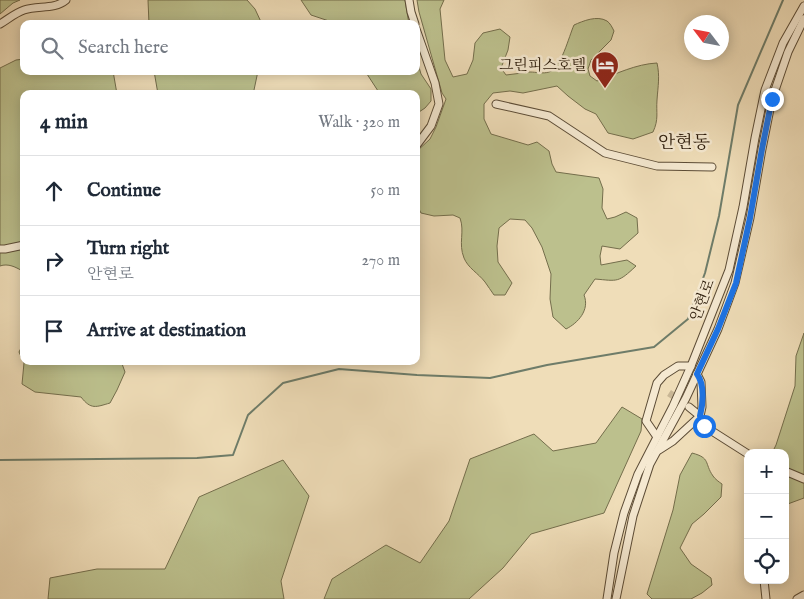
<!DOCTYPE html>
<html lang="en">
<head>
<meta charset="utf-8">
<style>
	:root { --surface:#fff; --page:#f2f2f3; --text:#1f2937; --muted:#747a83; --line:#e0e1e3 }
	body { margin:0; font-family:"IM FELL English","Noto Serif KR",serif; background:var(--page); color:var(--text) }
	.controls { position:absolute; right:15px; bottom:15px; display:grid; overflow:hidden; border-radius:10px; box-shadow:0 2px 12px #0003 }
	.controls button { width:45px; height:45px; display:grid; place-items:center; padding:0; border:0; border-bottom:1px solid var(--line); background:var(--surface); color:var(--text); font:25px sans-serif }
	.compass { position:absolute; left:684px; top:15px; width:45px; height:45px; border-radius:50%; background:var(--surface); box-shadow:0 2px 12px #0003; rotate:302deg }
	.stop { position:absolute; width:15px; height:15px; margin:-11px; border:4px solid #1a73e8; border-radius:50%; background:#fff }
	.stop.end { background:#1a73e8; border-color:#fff; box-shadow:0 1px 5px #0008 }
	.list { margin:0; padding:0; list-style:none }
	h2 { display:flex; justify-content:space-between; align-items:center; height:65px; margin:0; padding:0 20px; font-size:21px }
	h2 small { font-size:16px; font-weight:400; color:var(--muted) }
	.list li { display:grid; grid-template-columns:32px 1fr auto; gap:15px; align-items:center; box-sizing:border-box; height:70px; padding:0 20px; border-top:1px solid var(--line) }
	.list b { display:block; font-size:19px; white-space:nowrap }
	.list p { margin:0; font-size:16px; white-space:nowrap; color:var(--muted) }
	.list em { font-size:16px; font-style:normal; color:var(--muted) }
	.icon { flex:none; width:28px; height:28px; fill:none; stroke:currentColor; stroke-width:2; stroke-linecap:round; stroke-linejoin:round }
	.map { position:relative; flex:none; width:804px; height:599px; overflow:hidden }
	.search { position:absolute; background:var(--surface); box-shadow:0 2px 12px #0003; left:20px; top:20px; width:400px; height:55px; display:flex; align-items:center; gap:12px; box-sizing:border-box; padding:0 18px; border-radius:10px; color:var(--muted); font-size:19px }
	.panel { position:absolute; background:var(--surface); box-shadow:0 2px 12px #0003; left:20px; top:90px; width:400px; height:275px; border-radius:10px }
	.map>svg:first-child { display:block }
	.green { fill:#bcc08d; stroke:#746e4c }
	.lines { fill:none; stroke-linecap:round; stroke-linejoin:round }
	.stream { stroke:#6e7c69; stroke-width:2 }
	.minor-tunnel { stroke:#c8b695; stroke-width:7; stroke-dasharray:7 3.5; stroke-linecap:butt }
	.minor-casing { stroke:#5c4c36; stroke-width:9 }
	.minor { stroke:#f5e9d1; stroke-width:7 }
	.route { stroke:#1a73e8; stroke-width:6 }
	.labels { text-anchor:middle; stroke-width:5; stroke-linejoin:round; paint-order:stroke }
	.poi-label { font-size:15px; fill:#2b1b0a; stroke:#f5e9d1; text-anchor:end }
	.street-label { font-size:15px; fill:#2b1b0a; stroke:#f5e9d1 }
	.quarter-label { font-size:18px; fill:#2b1b0a; stroke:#f5e9d1 }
</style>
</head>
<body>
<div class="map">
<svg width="804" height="599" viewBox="0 0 804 599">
	<rect width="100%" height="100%" fill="#efddb8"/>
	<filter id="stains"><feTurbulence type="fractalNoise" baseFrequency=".004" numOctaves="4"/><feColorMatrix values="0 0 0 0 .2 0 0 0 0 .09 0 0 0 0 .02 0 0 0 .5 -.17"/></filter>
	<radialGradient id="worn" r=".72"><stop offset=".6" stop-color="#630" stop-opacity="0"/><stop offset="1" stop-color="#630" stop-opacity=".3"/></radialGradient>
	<g class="green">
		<path d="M 0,0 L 20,0 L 13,3 L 0,14 Z"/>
		<path d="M 148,0 L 247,0 L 255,9 L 262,24 L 149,24 Z"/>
		<path d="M 301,0 L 405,0 L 409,24 L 338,24 L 311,15 Z"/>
		<path d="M 417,0 L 444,0 L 440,9 L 445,60 L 453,77 L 467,74 L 473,60 L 475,43 L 483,33 L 500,29 L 510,37 L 508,50 L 501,68 L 506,75 C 514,74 522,73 530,72 C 536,72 543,74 549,72 C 561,69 569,36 574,25 C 583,21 597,15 607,21 C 610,23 612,27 614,31 L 611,40 L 591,60 L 588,69 L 590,76 L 597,81 C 616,74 636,64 657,63 C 660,76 658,86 657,100 C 656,113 659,119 653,132 L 633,139 L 608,133 L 596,114 L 585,109 L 568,96 L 557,86 L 523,93 L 510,91 L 493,93 L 484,104 L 484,119 L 491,134 L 528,145 L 537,142 L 549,151 L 552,164 L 556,172 L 599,178 L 603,189 L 602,208 L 607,219 L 615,217 L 626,212 L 637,218 L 638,233 L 620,249 L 602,246 L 600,256 L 601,265 L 627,260 L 636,266 C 618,283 618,281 595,279 L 584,295 C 590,310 578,323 566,329 L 553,317 L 550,299 L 551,274 L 542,247 L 532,228 L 525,220 L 510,219 L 499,228 L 497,246 L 498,262 L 512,283 L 505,295 L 494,295 C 491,291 488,286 485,282 C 478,273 468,268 464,258 C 458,243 465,232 460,218 L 453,215 L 434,216 L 421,213 L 416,203 L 416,152 L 430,139 L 436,127 L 446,99 L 442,93 L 419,12 Z"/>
		<path d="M 416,57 L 421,74 L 431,89 L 431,101 L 425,108 L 416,114 L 416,94 L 380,94 L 365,71 L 416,71 Z"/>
		<path d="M 24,59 L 24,71 L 113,71 L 117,94 L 24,94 L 24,272 C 16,267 8,263 0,266 L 0,68 L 16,60 Z"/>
		<path d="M 154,71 L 258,71 L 254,90 L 255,94 L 158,94 Z"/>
		<path d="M 804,333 L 804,498 L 785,505 L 785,453 L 772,453 L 776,445 L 795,386 L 796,356 Z"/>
		<path d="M 24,342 L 24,361 L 121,361 L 125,372 L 117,390 L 110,403 C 96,407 91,410 81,397 L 35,392 L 22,384 L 24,363 L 19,352 Z"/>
		<path d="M 622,407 L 642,419 L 641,431 L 604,513 L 531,534 L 503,568 L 469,599 L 324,599 L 332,579 L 386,545 L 420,563 L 449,521 L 470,459 L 534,434 L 553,451 L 596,443 Z"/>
		<path d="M 692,453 C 711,458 704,463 713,476 C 715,479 719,482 722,484 L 721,497 L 704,514 L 692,524 L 680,548 L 691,564 L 711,578 L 712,585 L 702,593 L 691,599 L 652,599 L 647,594 L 673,510 L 680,475 Z"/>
		<path d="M 283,460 L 309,496 L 281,581 L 284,599 L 48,599 L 50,578 L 97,569 L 165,569 L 199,497 Z"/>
	</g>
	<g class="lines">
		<path class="stream" d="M 0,460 L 197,458 L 233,455 L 248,415 L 283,383 L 339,369 L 417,375 L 490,378 L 547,365 L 654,347 L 688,319 L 705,273 L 719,216 L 738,105 L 783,0"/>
		<path class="minor-tunnel" d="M 669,393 L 681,401"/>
		<g class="minor-casing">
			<g id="minor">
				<path d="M 409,0 L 411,12 L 415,24"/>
				<path d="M 0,24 C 7,20 15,13 24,10 C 38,5 54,10 66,0"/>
				<path d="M 416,29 L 435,83 L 439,104 L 431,126 L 416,146"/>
				<path d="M 496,104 L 549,116 L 605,153 L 657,166 L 712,167"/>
				<path d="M 0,249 L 5,249 L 24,245"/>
				<path d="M 689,407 L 700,416 L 704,426 L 748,454"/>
				<path d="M 657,437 L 646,421 L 657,383 L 664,375 L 678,366 L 691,366"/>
				<path d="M 659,450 L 673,441 L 700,416 L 702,407 L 701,382 L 697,374"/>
				<path d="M 785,471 L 804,479"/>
				<path d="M 764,580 L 766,599"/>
				<path d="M 607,599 L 614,553 L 624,513 L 638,474 L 673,406 L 691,366 L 729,270 L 743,207 L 755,138 L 765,90 L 783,43 L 804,6"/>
				<path d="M 616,599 L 633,516 L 650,464 L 686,398 L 718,329 L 735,283 L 750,218 L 762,149 L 772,99 L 788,52 L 804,19"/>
				<path d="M 797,599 L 804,595"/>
			</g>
		</g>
		<use href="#minor" class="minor"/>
	</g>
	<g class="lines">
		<path class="route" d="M 704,426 L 700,416 C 703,404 705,385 697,374 L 718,329 L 736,283 L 750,218 L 762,149 L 772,99"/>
	</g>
	<defs>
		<g id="hotel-pin" transform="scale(1.4375)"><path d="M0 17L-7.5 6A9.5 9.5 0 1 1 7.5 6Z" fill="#8f2418" stroke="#f5e9d1"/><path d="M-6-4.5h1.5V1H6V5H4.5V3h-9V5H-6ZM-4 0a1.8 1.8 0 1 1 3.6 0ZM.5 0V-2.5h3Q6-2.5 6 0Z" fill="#fff"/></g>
	</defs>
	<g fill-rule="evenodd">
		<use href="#hotel-pin" x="605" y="65"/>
	</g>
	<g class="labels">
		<g class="poi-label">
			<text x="586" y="70">그린피스호텔</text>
		</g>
		<g class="street-label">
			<text transform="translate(702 300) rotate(-69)" y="5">안현로</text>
		</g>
		<g class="quarter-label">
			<text x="684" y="148">안현동</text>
		</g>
	</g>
	<rect width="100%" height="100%" filter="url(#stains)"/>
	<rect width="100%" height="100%" fill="url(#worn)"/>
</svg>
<div class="controls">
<button>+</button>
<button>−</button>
<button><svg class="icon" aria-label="locate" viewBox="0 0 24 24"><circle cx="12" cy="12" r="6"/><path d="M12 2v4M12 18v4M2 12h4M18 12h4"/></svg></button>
</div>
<svg class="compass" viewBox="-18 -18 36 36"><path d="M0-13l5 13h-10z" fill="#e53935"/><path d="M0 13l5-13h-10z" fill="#747a83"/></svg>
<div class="stop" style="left:704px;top:426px"></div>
<div class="stop end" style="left:772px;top:99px"></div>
<div class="search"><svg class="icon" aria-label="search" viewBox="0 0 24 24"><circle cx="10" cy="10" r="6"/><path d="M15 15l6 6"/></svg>Search here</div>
<section class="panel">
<h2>4 min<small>Walk · 320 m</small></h2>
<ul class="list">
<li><svg class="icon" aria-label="ahead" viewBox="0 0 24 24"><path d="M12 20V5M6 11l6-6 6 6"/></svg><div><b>Continue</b></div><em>50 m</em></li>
<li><svg class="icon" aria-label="right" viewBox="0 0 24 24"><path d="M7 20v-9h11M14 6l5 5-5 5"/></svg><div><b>Turn right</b><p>안현로</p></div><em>270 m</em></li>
<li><svg class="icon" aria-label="arrive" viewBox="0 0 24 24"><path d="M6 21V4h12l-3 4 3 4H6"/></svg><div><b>Arrive at destination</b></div></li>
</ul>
</section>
</div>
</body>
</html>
